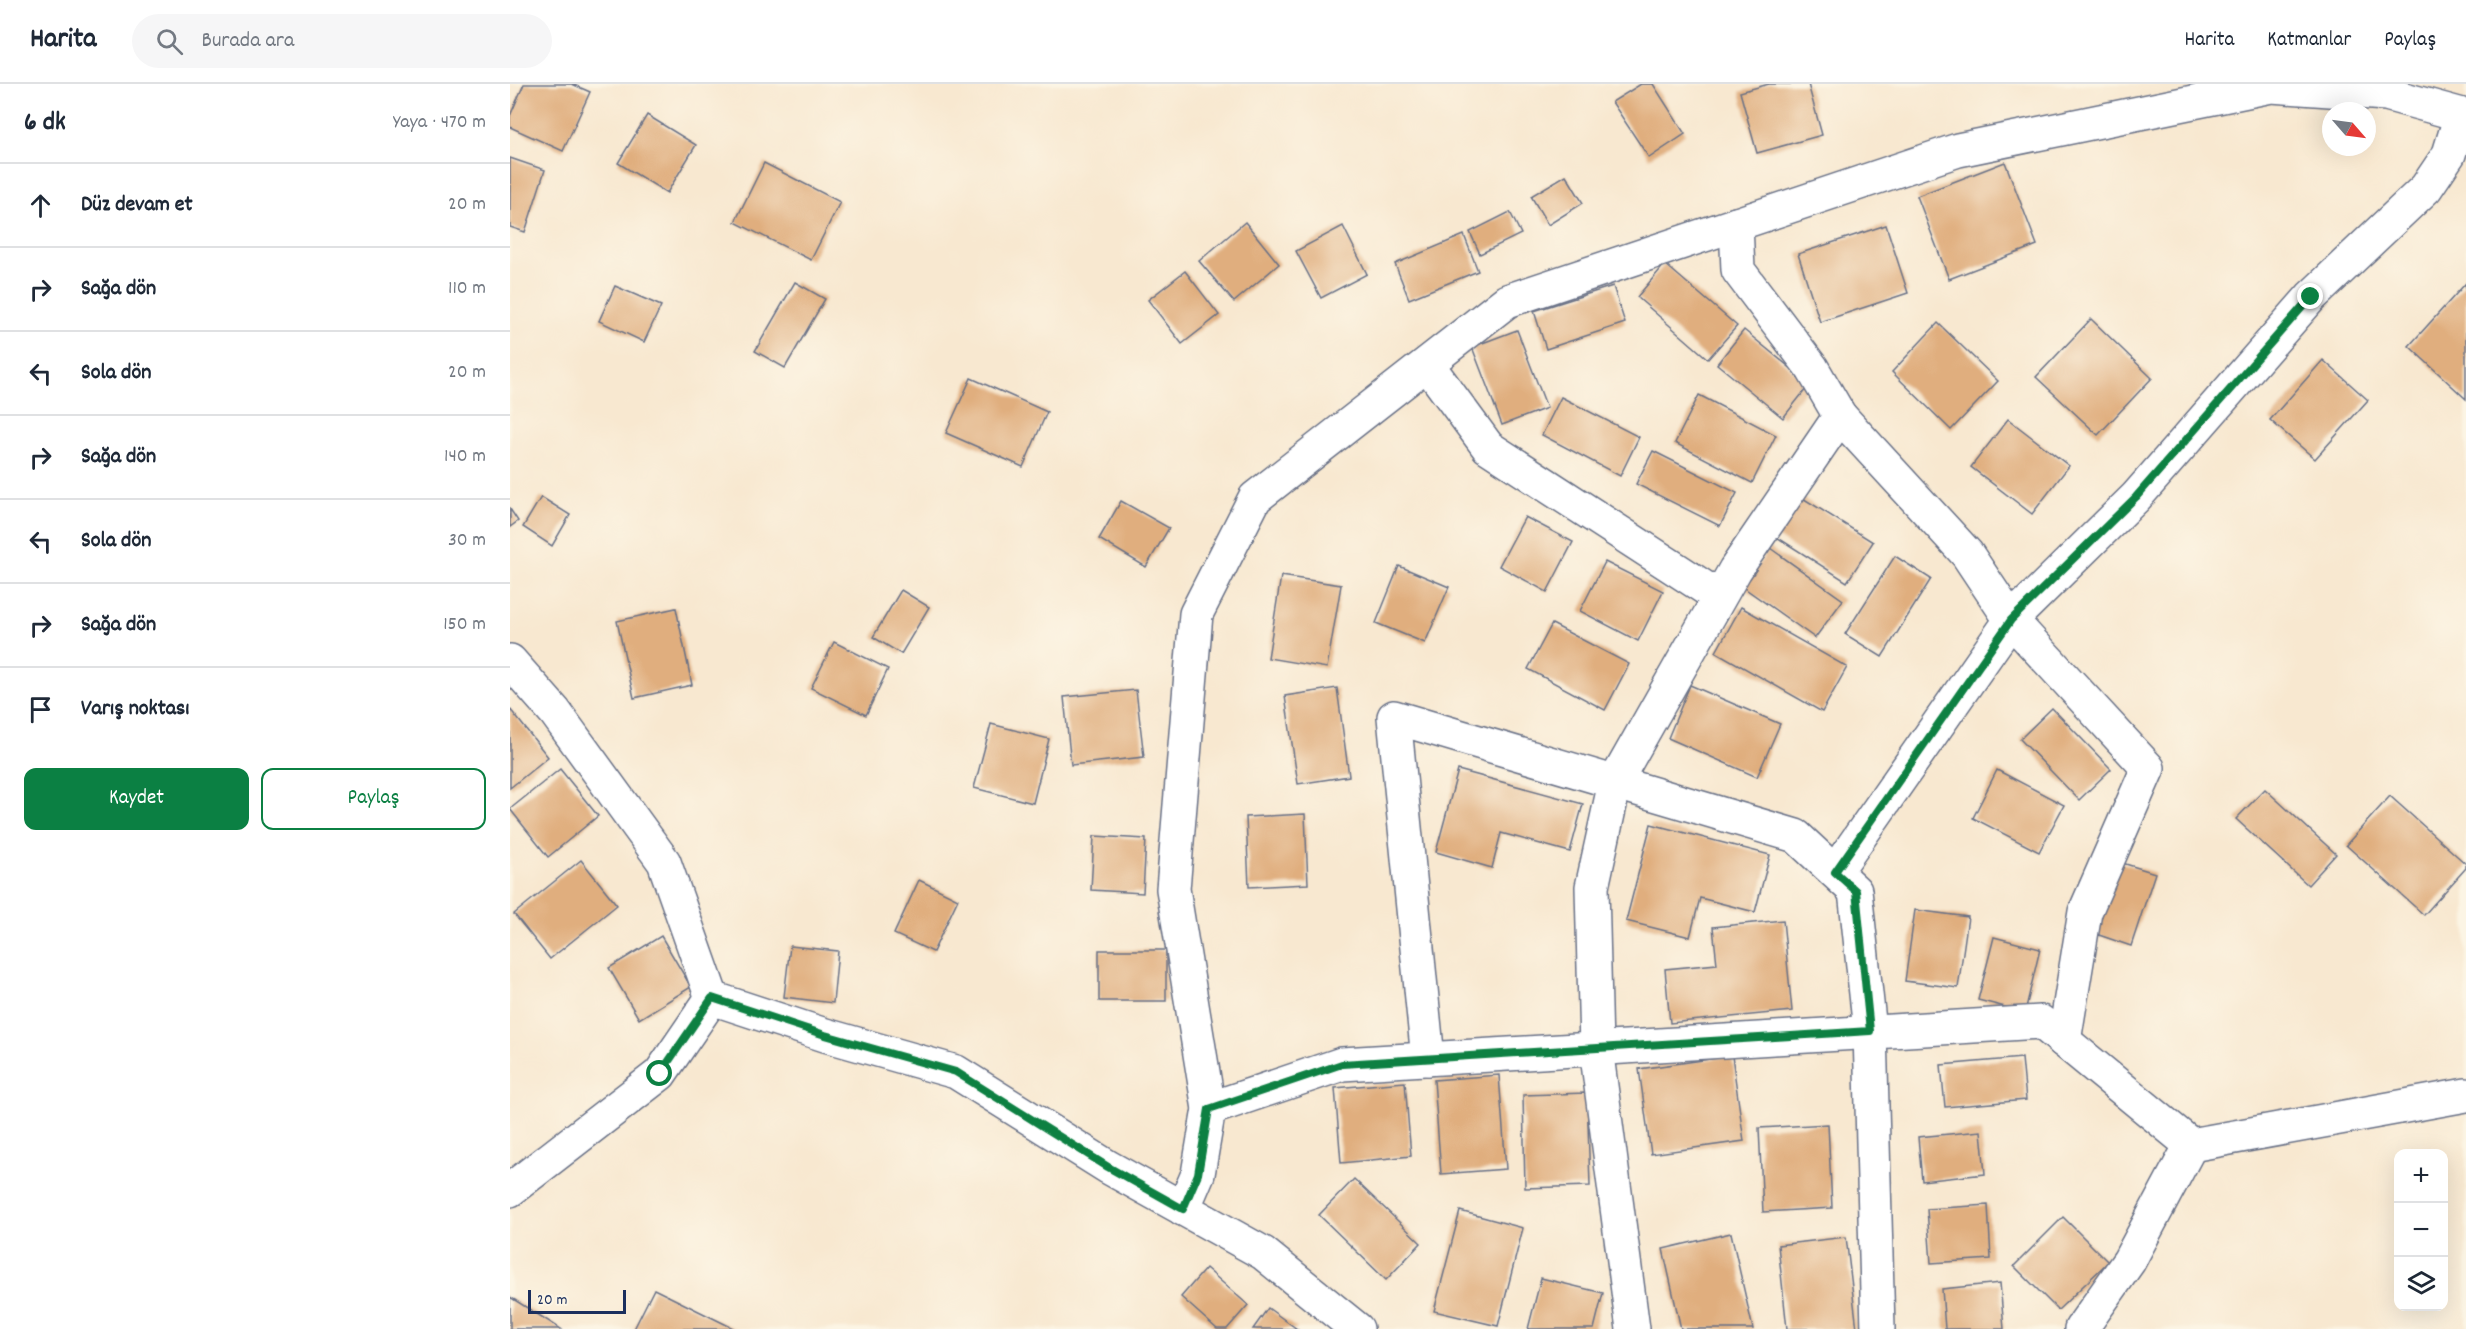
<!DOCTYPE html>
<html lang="tr">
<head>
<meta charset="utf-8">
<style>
	:root { --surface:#fff; --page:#f6f6f7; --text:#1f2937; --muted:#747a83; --line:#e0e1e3; --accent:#0b8043 }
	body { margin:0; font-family:Dekko,sans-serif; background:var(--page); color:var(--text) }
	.controls { position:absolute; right:18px; bottom:18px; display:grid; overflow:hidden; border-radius:12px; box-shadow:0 6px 24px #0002 }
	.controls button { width:54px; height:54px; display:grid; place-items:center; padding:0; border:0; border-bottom:2px solid var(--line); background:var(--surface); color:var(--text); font:30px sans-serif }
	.compass { position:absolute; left:1812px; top:18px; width:54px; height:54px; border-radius:50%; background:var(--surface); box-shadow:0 6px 24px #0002; rotate:118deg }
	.scale { position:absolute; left:18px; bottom:15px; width:98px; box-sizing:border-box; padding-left:6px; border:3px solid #1b2f5e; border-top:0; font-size:16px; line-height:21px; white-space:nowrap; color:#1b2f5e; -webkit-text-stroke:4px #fcf5e5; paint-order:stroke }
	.stop { position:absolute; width:18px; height:18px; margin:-14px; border:4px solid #0b8043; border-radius:50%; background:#fff }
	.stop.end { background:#0b8043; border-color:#fff; box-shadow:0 2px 6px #0008 }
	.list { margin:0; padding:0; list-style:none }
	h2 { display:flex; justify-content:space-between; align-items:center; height:78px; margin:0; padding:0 24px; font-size:26px }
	h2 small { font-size:20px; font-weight:400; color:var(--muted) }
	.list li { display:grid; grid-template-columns:39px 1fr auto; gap:18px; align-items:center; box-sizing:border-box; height:84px; padding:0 24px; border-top:2px solid var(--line) }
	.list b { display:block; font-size:22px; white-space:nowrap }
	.list em { font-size:20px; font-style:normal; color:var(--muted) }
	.actions { display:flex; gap:12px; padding:18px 24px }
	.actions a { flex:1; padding:14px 0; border:2px solid var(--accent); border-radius:12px; text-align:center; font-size:21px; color:var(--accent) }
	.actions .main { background:var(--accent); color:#fff }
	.icon { flex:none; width:33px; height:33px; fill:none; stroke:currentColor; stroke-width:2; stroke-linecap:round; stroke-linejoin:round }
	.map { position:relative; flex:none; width:1956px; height:1245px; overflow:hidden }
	header { display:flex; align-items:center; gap:36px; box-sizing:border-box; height:84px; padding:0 30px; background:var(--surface); border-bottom:2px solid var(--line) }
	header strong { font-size:28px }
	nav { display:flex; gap:33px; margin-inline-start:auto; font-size:21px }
	.search { width:420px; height:54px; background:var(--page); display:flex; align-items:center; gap:15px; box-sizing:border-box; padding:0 21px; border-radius:33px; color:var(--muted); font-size:22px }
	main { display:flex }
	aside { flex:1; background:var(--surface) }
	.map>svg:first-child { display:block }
	.building { fill:#e0ae7e }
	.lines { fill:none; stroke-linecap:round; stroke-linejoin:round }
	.street-casing { stroke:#687086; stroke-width:36 }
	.street { stroke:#fff; stroke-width:33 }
	.route { stroke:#0b8043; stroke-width:8 }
</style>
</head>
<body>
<header>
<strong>Harita</strong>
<div class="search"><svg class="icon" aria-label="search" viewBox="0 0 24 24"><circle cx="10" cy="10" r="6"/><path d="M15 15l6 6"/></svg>Burada ara</div>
<nav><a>Harita</a><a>Katmanlar</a><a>Paylaş</a></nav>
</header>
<main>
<aside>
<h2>6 dk<small>Yaya · 470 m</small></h2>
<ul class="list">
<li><svg class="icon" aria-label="ahead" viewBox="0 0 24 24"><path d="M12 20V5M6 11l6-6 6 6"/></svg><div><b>Düz devam et</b></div><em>20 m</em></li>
<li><svg class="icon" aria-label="right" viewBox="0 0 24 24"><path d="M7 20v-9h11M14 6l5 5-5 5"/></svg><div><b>Sağa dön</b></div><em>110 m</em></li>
<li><svg class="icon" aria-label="left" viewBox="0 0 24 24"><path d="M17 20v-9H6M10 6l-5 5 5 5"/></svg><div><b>Sola dön</b></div><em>20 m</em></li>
<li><svg class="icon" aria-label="right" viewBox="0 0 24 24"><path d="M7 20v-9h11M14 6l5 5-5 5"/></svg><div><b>Sağa dön</b></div><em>140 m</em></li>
<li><svg class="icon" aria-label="left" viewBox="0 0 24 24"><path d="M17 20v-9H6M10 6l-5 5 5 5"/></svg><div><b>Sola dön</b></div><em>30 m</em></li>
<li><svg class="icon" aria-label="right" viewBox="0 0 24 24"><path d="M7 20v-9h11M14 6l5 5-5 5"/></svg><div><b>Sağa dön</b></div><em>150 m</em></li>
<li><svg class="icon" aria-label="arrive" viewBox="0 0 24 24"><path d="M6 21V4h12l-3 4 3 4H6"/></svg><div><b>Varış noktası</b></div></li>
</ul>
<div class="actions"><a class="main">Kaydet</a><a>Paylaş</a></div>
</aside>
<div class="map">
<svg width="1956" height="1245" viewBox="0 0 1956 1245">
	<rect width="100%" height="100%" fill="#fcf5e5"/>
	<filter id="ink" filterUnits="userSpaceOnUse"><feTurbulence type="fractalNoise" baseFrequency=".0167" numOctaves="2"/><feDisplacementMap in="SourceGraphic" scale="12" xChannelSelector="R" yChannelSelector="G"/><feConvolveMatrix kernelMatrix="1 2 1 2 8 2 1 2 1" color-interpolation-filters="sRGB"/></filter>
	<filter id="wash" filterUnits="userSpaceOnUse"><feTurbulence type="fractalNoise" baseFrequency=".008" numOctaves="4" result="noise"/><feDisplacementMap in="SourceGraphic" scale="24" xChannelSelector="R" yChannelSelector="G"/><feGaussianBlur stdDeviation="1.35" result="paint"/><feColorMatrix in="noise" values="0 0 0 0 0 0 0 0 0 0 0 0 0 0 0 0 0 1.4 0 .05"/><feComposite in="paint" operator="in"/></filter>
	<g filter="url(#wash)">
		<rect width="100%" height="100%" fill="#f8e8d0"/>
		<g id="blocks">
			<g class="building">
				<path d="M 14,0 L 62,0 L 80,8 L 53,67 L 0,43 L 0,32 Z"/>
				<path d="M 1131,0 L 1143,0 L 1175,50 L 1139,74 L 1102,18 Z"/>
				<path d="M 1259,0 L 1298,0 L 1312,51 L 1247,69 L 1230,8 Z"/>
				<path d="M 137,31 L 186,61 L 157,109 L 108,79 Z"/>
				<path d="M 0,74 L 35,86 L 15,148 L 0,143 Z"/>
				<path d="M 1495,78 L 1527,161 L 1439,195 L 1407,112 Z"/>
				<path d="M 254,79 L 330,118 L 301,176 L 225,138 Z"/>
				<path d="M 1056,91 L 1073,119 L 1038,141 L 1021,112 Z"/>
				<path d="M 1000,128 L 1011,150 L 970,170 L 960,148 Z"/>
				<path d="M 735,138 L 769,180 L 724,218 L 689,177 Z"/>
				<path d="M 1376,141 L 1398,209 L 1310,238 L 1288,170 Z"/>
				<path d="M 833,142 L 857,190 L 811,214 L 786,167 Z"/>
				<path d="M 954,151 L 968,187 L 899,215 L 885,180 Z"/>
				<path d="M 1155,180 L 1227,242 L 1198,275 L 1127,213 Z"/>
				<path d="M 675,187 L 709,231 L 672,260 L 638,216 Z"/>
				<path d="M 285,198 L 315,215 L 275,284 L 245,267 Z"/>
				<path d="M 1956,199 L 1956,315 L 1899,262 Z"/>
				<path d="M 105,202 L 151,222 L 134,258 L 89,237 Z"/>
				<path d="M 1103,202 L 1115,239 L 1036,265 L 1024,227 Z"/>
				<path d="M 1581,235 L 1642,294 L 1588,351 L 1526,293 Z"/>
				<path d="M 1428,239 L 1488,297 L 1441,346 L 1382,288 Z"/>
				<path d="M 1007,246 L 1037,324 L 992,341 L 962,263 Z"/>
				<path d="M 1234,246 L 1300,300 L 1273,334 L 1207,280 Z"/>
				<path d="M 1813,276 L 1858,316 L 1805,375 L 1760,336 Z"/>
				<path d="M 461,294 L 537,328 L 513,383 L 436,349 Z"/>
				<path d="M 1189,311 L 1266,351 L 1242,399 L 1165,359 Z"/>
				<path d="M 1051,313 L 1129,353 L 1110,392 L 1032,351 Z"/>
				<path d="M 1498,335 L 1559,382 L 1522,430 L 1461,383 Z"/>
				<path d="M 1143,367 L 1227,409 L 1210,442 L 1126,400 Z"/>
				<path d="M 31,413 L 60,431 L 42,462 L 13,443 Z"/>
				<path d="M 1291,413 L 1363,458 L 1337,498 L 1265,452 Z"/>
				<path d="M 611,417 L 659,444 L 636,483 L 589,455 Z"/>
				<path d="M 0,425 L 8,437 L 0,443 Z"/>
				<path d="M 1015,433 L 1063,458 L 1037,508 L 989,482 Z"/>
				<path d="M 1260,464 L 1333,516 L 1305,554 L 1233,503 Z"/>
				<path d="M 1385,472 L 1421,495 L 1372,573 L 1335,550 Z"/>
				<path d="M 1095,478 L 1153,507 L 1128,557 L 1070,527 Z"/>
				<path d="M 889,482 L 939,503 L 915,559 L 866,539 Z"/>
				<path d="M 771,492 L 831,501 L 817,584 L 758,574 Z"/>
				<path d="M 391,506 L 419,523 L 391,570 L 363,553 Z"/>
				<path d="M 1231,523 L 1337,583 L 1312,628 L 1206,568 Z"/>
				<path d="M 166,524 L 182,601 L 124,614 L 107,537 Z"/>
				<path d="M 1042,540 L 1119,580 L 1095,626 L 1018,585 Z"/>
				<path d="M 324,558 L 378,585 L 356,631 L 301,604 Z"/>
				<path d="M 1180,601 L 1270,640 L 1247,693 L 1158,654 Z"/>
				<path d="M 827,604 L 839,692 L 788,700 L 775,612 Z"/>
				<path d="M 626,606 L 634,673 L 561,681 L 554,613 Z"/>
				<path d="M 1542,624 L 1601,685 L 1569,716 L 1510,655 Z"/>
				<path d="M 0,625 L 38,673 L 0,704 Z"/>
				<path d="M 481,640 L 539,655 L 523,719 L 464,704 Z"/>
				<path d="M 50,685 L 88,732 L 38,773 L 0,725 Z"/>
				<path d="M 948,686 L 1073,720 L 1060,768 L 991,749 L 982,784 L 926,768 Z"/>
				<path d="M 1487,686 L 1554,721 L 1529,768 L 1463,734 Z"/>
				<path d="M 1755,705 L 1826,770 L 1798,801 L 1726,735 Z"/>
				<path d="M 1880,712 L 1956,780 L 1956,784 L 1914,831 L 1836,761 Z"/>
				<path d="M 795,730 L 798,800 L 739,803 L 736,733 Z"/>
				<path d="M 1141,740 L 1260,771 L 1245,828 L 1190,814 L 1180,853 L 1116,837 Z"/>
				<path d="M 584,752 L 636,755 L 633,809 L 581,806 Z"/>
				<path d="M 71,776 L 107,821 L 40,875 L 4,830 Z"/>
				<path d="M 1609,778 L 1645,789 L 1621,862 L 1586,850 Z"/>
				<path d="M 409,796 L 448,815 L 423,868 L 384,850 Z"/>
				<path d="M 1405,826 L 1458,833 L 1448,904 L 1395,897 Z"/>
				<path d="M 1273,836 L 1282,927 L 1160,939 L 1155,885 L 1207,880 L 1203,843 Z"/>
				<path d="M 151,852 L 181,903 L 129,935 L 99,884 Z"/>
				<path d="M 1484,853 L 1530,865 L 1515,928 L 1468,916 Z"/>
				<path d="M 280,862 L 328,867 L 323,919 L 274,913 Z"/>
				<rect x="589" y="866" width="67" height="51"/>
				<path d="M 1222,972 L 1234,1057 L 1141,1070 L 1129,985 Z"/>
				<path d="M 1512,974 L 1516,1016 L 1435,1023 L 1431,981 Z"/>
				<path d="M 989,991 L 996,1085 L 931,1090 L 924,996 Z"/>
				<path d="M 895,998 L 901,1072 L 831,1079 L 825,1004 Z"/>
				<path d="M 1077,1009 L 1080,1102 L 1015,1104 L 1013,1011 Z"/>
				<path d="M 1318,1040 L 1322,1124 L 1253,1128 L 1249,1044 Z"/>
				<path d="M 1471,1047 L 1475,1090 L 1412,1097 L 1408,1053 Z"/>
				<path d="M 844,1095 L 911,1159 L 876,1196 L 809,1131 Z"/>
				<path d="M 1478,1121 L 1481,1175 L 1421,1179 L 1417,1125 Z"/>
				<path d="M 950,1127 L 1013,1144 L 988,1242 L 924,1227 Z"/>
				<path d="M 1553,1133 L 1598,1178 L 1548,1226 L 1504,1182 Z"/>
				<path d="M 1221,1149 L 1243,1245 L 1171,1245 L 1153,1165 Z"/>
				<path d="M 1336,1153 L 1347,1245 L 1277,1245 L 1268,1161 Z"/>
				<path d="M 696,1184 L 738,1221 L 717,1245 L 707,1245 L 671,1213 Z"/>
				<path d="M 1031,1194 L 1093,1209 L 1084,1245 L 1018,1245 Z"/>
				<path d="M 1490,1199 L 1494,1245 L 1435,1245 L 1432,1205 Z"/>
				<path d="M 144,1205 L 225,1245 L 124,1245 Z"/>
				<path d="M 0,1213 L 51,1245 L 0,1245 Z"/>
				<path d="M 758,1224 L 787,1245 L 743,1245 Z"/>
			</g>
		</g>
	</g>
	<g filter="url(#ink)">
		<use href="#blocks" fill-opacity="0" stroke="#687086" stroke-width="1.5"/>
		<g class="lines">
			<g class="street-casing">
				<g id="street">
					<path d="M 917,280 L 978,363 L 1209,513"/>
					<path d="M 1330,332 L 1457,470 L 1501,536 L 1638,684 L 1575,828 L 1554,957"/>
					<path d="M 0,577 L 45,628 L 154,778 L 202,914"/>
					<path d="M 1325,788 L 1501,536 L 1626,413 L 1801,213 L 1916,104 L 1939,70 L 1951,31"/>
					<path d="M 202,914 L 315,951 L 446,988 L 598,1083 L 753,1169 L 847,1245"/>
					<path d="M 918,975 L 884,633 L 1286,752 L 1345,807 L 1360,947 L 1368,1245"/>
					<path d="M 699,1025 L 832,980 L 1531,938 L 1681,1061 L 1956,1011"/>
					<path d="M 0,1106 L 150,990 L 202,914"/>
					<path d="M 673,1125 L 688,1090 L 699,1025 L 663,805 L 686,530 L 745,414 L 997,217 L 1448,66 L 1761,2 L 1876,10 L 1956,32"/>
					<path d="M 1123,1245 L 1086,964 L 1082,803 L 1105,698 L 1225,486 L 1330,332 L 1302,284 L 1228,186 L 1226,140"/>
					<path d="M 1571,1245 L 1619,1177 L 1681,1061"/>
				</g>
			</g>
			<use href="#street" class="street"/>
		</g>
	</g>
	<g class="lines" filter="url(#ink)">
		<path class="route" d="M 150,990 L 202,914 L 315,951 L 446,988 L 598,1083 L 673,1125 L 688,1090 L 699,1025 L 832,980 L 1360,947 L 1346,807 L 1325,788 L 1501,536 L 1626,413 L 1801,213"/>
	</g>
</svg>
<div class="controls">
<button>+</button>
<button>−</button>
<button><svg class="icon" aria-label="layers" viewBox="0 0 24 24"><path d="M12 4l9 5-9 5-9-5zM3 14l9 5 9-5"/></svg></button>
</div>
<svg class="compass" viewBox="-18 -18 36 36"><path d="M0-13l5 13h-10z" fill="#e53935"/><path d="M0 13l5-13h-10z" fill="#747a83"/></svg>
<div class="scale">20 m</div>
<div class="stop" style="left:150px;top:990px"></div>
<div class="stop end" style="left:1801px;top:213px"></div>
</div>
</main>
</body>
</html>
